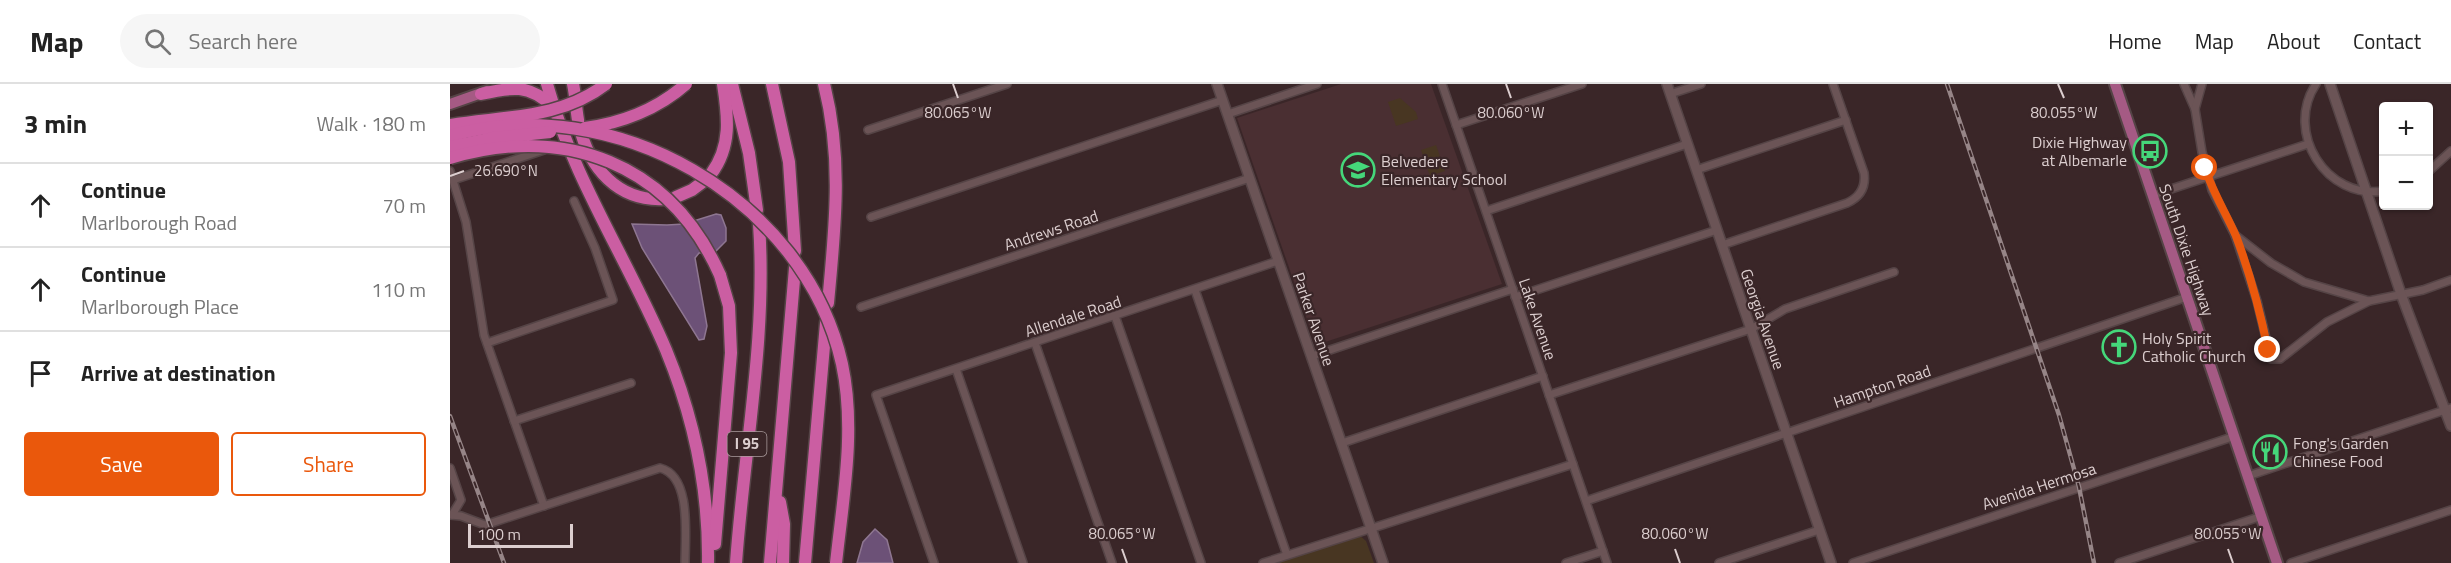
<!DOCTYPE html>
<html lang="en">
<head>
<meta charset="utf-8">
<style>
	:root { --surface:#fff; --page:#f6f6f6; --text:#222; --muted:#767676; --line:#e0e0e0; --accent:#ea580c }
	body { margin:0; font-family:"Titillium Web",sans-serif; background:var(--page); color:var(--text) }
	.controls { position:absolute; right:18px; top:18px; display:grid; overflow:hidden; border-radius:6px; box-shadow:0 2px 4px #0004 }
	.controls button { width:54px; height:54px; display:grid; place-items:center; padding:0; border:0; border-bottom:2px solid var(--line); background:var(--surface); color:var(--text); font:30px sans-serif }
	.scale { position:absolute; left:18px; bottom:15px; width:105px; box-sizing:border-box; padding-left:6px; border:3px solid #dccecf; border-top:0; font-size:16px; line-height:21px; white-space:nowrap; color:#dccecf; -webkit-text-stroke:4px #3a2628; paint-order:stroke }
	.stop { position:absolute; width:18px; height:18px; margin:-14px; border:4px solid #ea580c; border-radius:50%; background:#fff }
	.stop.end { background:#ea580c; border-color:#fff; box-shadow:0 2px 6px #0008 }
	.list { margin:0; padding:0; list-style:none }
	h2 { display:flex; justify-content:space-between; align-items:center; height:78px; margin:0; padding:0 24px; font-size:26px }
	h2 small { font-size:20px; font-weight:400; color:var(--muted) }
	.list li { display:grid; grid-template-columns:39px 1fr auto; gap:18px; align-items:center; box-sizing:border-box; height:84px; padding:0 24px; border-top:2px solid var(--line) }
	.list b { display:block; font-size:22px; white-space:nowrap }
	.list p { margin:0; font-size:20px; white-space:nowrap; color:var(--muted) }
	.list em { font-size:20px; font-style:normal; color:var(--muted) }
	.actions { display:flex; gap:12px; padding:18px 24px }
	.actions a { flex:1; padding:14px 0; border:2px solid var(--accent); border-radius:6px; text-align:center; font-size:21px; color:var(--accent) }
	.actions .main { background:var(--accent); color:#fff }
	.icon { flex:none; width:33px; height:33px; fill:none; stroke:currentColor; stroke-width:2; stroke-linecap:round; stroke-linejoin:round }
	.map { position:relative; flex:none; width:2001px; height:479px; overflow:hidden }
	header { display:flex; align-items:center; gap:36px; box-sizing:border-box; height:84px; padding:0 30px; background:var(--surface); border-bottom:2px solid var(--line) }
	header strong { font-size:28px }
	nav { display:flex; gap:33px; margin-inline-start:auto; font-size:21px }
	.search { width:420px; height:54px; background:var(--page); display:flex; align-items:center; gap:15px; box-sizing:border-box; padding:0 21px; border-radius:33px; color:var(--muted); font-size:22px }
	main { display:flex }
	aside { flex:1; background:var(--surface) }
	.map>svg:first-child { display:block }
	.built { fill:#4a2f32 }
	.green { fill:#483622 }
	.water { fill:#6c5177; stroke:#8e7691; stroke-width:1.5 }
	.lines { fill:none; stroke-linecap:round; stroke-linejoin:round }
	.street-casing { stroke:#554446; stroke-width:10 }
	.secondary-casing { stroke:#554446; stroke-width:12 }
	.primary-casing { stroke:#554446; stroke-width:14 }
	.highway-casing { stroke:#554446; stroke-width:15 }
	.street { stroke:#6b5456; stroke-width:7 }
	.secondary { stroke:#6b5456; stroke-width:9 }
	.primary { stroke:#a55a84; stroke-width:10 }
	.highway { stroke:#cb5ea2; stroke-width:12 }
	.rail-casing { stroke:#968587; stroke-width:4.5 }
	.rail { stroke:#3a2628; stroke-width:2; stroke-dasharray:7; stroke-linecap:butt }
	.highway-bridge-casing { stroke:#554446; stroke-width:15; stroke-linecap:butt }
	.highway-bridge { stroke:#cb5ea2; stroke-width:12 }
	.route { stroke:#ea580c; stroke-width:8 }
	.ticks { fill:none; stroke:#dccecf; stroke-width:2 }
	.labels { text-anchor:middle; stroke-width:4.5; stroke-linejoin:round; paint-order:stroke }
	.shield { fill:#3a2628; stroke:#ab9c9d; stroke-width:1.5 }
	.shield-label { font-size:15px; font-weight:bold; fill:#dccecf }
	.poi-label { font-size:16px; fill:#dccecf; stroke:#3a2628; text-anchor:start }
	.street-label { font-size:16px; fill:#dccecf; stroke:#3a2628 }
	.ticks-label { font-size:15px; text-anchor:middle; fill:#dccecf; stroke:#3a2628; stroke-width:4.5; stroke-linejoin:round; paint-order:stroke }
</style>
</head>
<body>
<header>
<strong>Map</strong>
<div class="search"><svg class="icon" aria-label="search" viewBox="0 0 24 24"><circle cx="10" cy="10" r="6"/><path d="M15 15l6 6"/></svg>Search here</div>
<nav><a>Home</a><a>Map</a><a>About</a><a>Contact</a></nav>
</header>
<main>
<aside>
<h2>3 min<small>Walk · 180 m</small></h2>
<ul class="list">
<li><svg class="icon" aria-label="ahead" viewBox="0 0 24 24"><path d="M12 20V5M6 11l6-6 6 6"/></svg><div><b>Continue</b><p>Marlborough Road</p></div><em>70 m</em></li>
<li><svg class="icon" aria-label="ahead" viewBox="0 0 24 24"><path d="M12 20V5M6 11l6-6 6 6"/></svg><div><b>Continue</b><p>Marlborough Place</p></div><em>110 m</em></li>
<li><svg class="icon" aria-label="arrive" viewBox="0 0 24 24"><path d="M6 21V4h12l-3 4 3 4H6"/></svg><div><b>Arrive at destination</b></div></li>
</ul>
<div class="actions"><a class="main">Save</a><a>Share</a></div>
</aside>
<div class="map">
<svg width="2001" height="479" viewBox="0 0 2001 479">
	<rect width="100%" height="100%" fill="#3a2628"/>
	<path class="built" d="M 891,0 L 981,0 L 1052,200 L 866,261 L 787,34 Z"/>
	<g class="green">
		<path d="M 950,14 L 966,28 L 968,35 L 946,42 L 938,18 Z"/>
		<path d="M 986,61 L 995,87 L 980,92 L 971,66 Z"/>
		<path d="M 909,451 L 916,457 L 924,479 L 828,479 Z"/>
	</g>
	<g class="water">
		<path d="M 266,130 L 271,131 L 276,144 L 276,157 L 265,168 L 249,169 L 245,174 L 257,242 L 254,255 L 249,256 L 192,164 L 182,140 L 217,141 L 234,140 Z"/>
		<path d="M 425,445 L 437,456 L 443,479 L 407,479 L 413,458 Z"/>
	</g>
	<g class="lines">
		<g class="street-casing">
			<g id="street">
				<path d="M 992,0 L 1157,479"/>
				<path d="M 1734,0 L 1745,25"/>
				<path d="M 1752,0 L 1745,25 L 1752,68 L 1762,106 L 1785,151 L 1821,179 L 1854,198 L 1919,217 L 1973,206 L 2001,196"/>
				<path d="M 1866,0 C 1834,48 1876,116 1934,107"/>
				<path d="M 1220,10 L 1251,0"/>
				<path d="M 778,30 L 867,0"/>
				<path d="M 1006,41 L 1132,0"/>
				<path d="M 418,46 L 557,0"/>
				<path d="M 1246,86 L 1396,36"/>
				<path d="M 0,87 L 16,138 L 34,251 L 94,422"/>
				<path d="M 1978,88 L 2001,67"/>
				<path d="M 3,96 L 94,66"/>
				<path d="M 1703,111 L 1858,60"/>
				<path d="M 1036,127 L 1237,60"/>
				<path d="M 421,133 L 773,16"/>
				<path d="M 1785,151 L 1807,217 L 1821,275 L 1830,275 L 1877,238 L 1919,217"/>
				<path d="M 1272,161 L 1397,119 C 1410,113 1416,103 1414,89 L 1383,0"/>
				<path d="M 745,206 L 837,471"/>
				<path d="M 1065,213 L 1267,146"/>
				<path d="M 411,223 L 800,94"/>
				<path d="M 665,232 L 751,479"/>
				<path d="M 37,259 L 163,216 L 145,164 L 124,117"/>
				<path d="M 585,259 L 662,479"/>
				<path d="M 862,272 L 1063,205"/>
				<path d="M 506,285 L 573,479"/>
				<path d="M 1099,311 L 1301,245 L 1335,225 L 1444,188"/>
				<path d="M 64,337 L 181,299"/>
				<path d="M 892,359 L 1093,292"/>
				<path d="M 0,384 L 11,416 L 2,431"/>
				<path d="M 1798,392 L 2001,324"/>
				<path d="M 1136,417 L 1737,213"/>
				<path d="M 0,431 L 11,432 L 35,441 L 210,384 C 242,392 235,452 235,479"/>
				<path d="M 484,479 L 426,311 L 828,177"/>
				<path d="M 813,479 L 1123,380"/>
				<path d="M 1116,479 L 1153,467"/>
				<path d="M 1269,479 L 1369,446"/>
				<path d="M 1403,479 L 1785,352"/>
				<path d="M 1669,479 L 1812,432"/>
				<path d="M 1841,479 L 2001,426"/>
			</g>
		</g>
		<g class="secondary-casing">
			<g id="secondary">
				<path d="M 767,0 L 933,479"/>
				<path d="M 1217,0 L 1381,479"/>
				<path d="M 1880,0 L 1951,210 L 2001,342"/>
			</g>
		</g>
		<g class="primary-casing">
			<g id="primary">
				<path d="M 1665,0 L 1827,479"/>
				<path d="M 0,20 L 37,7"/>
			</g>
		</g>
		<g class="highway-casing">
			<g id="highway">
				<path d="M 97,0 C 123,95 178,176 216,266 C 244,334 259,405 258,479"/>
				<path d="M 123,0 C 126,14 126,28 129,41 C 139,84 168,118 215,115"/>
				<path d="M 282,0 L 299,69 L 307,126"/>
				<path d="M 322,0 L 339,78 L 345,167"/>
				<path d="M 374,0 C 393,75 385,143 378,219"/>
				<path d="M 31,10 C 62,3 79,0 102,22"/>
				<path d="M 261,90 C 282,62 278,32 273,0"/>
				<path d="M 226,113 L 242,106 L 254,97"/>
				<path d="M 330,418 L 334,440 L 333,479"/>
				<path d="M 265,460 L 281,269 L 279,222 L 270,191"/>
				<path d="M 286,479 C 294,366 317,253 309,140"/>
				<path d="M 320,479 L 345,184"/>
				<path d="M 355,479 L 376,239"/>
			</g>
		</g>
		<use href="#street" class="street"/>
		<use href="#secondary" class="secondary"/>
		<use href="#primary" class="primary"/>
		<use href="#highway" class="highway"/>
		<g class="rail-casing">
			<g id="rail">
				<path d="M 1497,0 L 1609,331 L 1629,403 L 1644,479"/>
				<path d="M 0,332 L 54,479"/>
			</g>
		</g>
		<use href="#rail" class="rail"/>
		<g class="highway-bridge-casing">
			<g id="highway-bridge">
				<path d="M 0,41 C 54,32 111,35 156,0"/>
				<path d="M 135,44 C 171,39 208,25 236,0"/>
				<path d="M 0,52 C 162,5 355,114 392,280 C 406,345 393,414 386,479"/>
				<path d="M 0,63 L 43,54 L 100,48"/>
				<path d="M 0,74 C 115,40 220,79 270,191"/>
			</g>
		</g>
		<use href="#highway-bridge" class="highway-bridge"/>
	</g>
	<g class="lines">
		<path class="route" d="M 1755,84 C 1763,109 1776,129 1786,152 C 1800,189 1810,227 1818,266"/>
	</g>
	<path class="ticks" d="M 503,0 L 508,14M 1056,0 L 1061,14M 1608,0 L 1614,14M 0,92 L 14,87M 672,465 L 677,479M 1225,465 L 1230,479M 1778,465 L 1783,479"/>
	<defs>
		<g id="bus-ring" transform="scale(1.725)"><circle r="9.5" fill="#3a2628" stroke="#45d77a" stroke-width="1.5"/><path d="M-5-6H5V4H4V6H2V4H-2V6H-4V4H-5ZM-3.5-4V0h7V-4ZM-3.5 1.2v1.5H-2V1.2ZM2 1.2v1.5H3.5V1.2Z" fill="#45d77a"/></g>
		<g id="school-ring" transform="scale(1.725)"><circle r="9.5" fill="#3a2628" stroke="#45d77a" stroke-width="1.5"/><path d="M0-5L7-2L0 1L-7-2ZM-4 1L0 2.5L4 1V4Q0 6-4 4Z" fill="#45d77a"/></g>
		<g id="church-ring" transform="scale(1.725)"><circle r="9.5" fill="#3a2628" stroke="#45d77a" stroke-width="1.5"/><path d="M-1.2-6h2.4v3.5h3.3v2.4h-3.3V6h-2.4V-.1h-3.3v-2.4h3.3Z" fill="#45d77a"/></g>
		<g id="restaurant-ring" transform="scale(1.725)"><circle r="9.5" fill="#3a2628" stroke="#45d77a" stroke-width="1.5"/><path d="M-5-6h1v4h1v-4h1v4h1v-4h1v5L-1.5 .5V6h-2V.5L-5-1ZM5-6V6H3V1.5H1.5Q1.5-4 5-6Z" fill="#45d77a"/></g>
	</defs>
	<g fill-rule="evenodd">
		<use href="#bus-ring" x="1700" y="67"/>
		<use href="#school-ring" x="908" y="86"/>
		<use href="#church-ring" x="1669" y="263"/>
		<use href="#restaurant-ring" x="1820" y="368"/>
	</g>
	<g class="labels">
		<rect class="shield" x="277.5" y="348" width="39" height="24" rx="4.5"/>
		<g class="shield-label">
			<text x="297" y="365">I 95</text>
		</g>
		<g class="poi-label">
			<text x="1677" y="64" text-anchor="end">Dixie Highway<tspan x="1677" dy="18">at Albemarle</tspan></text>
			<text x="931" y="83">Belvedere<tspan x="931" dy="18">Elementary School</tspan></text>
			<text x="1692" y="260">Holy Spirit<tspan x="1692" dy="18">Catholic Church</tspan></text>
			<text x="1843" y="365">Fong's Garden<tspan x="1843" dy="18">Chinese Food</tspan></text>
		</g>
		<g class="street-label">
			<text transform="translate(601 146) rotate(-18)" y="6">Andrews Road</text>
			<text transform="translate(1737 166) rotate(71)" y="6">South Dixie Highway</text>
			<text transform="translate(623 232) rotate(-18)" y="6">Allendale Road</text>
			<text transform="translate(864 235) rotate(71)" y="6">Parker Avenue</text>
			<text transform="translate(1088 235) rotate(71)" y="6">Lake Avenue</text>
			<text transform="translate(1313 235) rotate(71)" y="6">Georgia Avenue</text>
			<text transform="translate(1432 302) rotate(-19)" y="6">Hampton Road</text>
			<text transform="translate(1589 402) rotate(-18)" y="6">Avenida Hermosa</text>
		</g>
	</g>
	<g class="ticks-label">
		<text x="1614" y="34">80.055°W</text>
		<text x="508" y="34">80.065°W</text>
		<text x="1061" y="34">80.060°W</text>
		<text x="56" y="92">26.690°N</text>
		<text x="672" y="455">80.065°W</text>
		<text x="1225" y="455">80.060°W</text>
		<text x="1778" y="455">80.055°W</text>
	</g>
</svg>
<div class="controls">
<button>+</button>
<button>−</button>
</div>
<div class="scale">100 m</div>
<div class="stop" style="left:1755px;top:84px"></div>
<div class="stop end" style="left:1818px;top:266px"></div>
</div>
</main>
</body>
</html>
